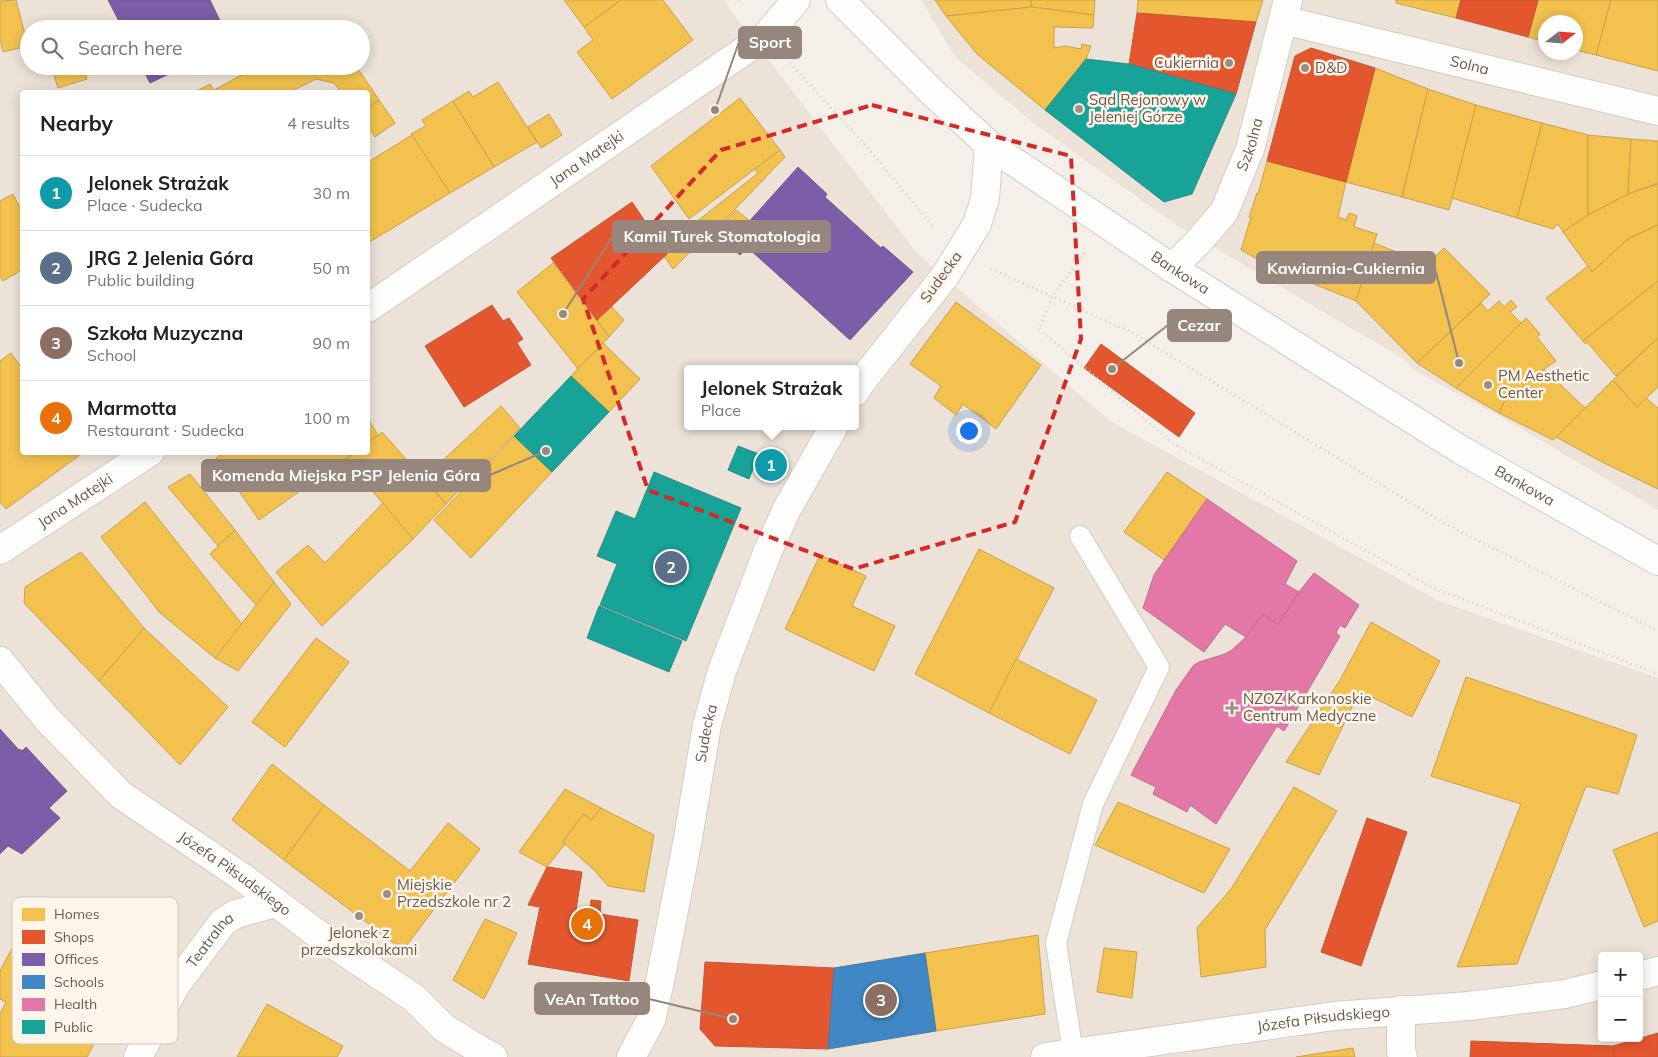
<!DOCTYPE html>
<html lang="en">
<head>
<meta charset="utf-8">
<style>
	:root { --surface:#fff; --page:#f2f2f2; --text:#222; --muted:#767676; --line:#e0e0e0; --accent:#db2777 }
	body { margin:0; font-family:Mulish,sans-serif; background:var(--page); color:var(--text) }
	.controls { position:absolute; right:15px; bottom:15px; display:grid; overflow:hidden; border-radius:5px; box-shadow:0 2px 12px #0003 }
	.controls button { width:45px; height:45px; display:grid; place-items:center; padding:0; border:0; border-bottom:1px solid var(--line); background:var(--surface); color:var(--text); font:25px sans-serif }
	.compass { position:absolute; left:1538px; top:15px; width:45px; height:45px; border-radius:50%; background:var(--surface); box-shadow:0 2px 12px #0003; rotate:74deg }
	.you { position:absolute; left:968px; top:430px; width:18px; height:18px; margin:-12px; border:4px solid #fff; border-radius:50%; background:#1a73e8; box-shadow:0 0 0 8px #1a73e833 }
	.badge { display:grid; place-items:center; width:32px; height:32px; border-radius:50%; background:var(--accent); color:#fff; font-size:16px; font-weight:700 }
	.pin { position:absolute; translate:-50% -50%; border:2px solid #fff; box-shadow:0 1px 5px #0006 }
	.popup { position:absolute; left:684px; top:365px; width:175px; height:65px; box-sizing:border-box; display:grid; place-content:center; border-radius:5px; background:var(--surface); filter:drop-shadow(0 1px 4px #0005); font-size:16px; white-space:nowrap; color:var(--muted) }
	.popup b { font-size:19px; color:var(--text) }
	.popup::after { content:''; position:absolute; left:50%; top:100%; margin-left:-10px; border:10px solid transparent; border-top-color:var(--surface) }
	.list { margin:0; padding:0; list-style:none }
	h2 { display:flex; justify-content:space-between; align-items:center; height:65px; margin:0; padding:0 20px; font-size:21px }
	h2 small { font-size:16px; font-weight:400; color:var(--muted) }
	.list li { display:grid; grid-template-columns:32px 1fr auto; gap:15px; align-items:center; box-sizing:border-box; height:75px; padding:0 20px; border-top:1px solid var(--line) }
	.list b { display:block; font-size:19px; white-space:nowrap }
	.list p { margin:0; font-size:16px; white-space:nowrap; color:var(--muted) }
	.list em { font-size:16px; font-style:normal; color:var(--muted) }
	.icon { flex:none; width:28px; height:28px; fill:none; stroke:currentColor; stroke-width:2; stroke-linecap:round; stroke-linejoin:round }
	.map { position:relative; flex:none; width:1658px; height:1057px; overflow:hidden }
	.search { position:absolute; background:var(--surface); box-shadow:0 2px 12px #0003; left:20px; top:20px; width:350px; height:55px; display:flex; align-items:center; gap:12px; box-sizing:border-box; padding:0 18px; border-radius:28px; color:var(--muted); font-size:19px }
	.panel { position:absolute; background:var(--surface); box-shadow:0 2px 12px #0003; left:20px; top:90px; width:350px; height:365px; border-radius:5px }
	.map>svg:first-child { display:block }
	.residential { fill:#ece2d7; fill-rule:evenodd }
	.homes { fill:#f2c14e; stroke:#caa24e }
	.shops { fill:#e4572e; stroke:#c15837 }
	.offices { fill:#7b5ea7; stroke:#775c8c }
	.schools { fill:#3f88c5; stroke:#4d7aa1 }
	.health { fill:#e377a8; stroke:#c06e8d }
	.public { fill:#17a398; stroke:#318d82 }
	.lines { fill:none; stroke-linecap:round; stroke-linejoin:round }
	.service-casing { stroke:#d3cdc7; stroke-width:22 }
	.pedestrian-casing { stroke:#d3cdc7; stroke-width:30 }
	.minor-casing { stroke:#d3cdc7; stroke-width:30 }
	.tertiary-casing { stroke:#d3cdc7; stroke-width:30 }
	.path { stroke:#d6cfca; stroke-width:3; stroke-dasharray:1 4; stroke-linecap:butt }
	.service { stroke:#fdfdfc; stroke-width:20 }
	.pedestrian { stroke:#fdfdfc; stroke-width:28 }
	.minor { stroke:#fdfdfc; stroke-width:28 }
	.tertiary { stroke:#fdfdfc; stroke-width:28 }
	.marked { fill:none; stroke:#d62828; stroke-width:4; stroke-dasharray:10 6; stroke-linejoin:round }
	.poi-dot { fill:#9d8e84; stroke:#fcf5ea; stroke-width:2 }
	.labels { text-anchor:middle; stroke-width:5; stroke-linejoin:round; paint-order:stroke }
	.poi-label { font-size:15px; fill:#6e594d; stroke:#fcf5ea; text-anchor:start }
	.street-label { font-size:15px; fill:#6e594d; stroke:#fcf5ea }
	.key { fill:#fcf5ea; stroke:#d1c6bb; stroke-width:1 }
	.key-label { font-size:14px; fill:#6e594d }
	.leader { fill:none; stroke:#96867c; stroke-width:2 }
	.callout-dot { fill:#96867c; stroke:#fcf5ea; stroke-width:2 }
	.callout { fill:#96867c; stroke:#96867c; stroke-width:2 }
	.callout-label { font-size:16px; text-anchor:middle; font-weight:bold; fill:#fff }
</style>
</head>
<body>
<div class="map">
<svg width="1658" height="1057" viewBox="0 0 1658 1057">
	<rect width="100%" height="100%" fill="#f4f0e9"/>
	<g class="residential">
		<path d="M 0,0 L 725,0 L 734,15 L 917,253 L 1110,421 L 1439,601 L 1658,678 L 1658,1057 L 0,1057 ZM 29,29 L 361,29 L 361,66 L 29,66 ZM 22,92 L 368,92 L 368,452 L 22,452 ZM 687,369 L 855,369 L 855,426 L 687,426 ZM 1602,956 L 1639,956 L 1639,1038 L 1602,1038 Z"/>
		<path d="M 921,0 L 1658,0 L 1658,510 L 1505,419 L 1417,372 L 1402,358 L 1178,226 L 1037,126 L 955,57 ZM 1546,22 L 1576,22 L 1576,52 L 1546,52 Z"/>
	</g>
	<g class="homes">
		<path d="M 16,0 L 28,46 L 3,52 L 0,39 L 0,1 Z"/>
		<path d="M 564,0 L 621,0 L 584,27 Z"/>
		<path d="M 621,0 L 663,0 L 693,40 L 612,99 L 577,52 L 593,40 L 584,27 Z"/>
		<path d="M 935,0 L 1031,0 L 1032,7 L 946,16 Z"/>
		<path d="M 1031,0 L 1095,0 L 1094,15 L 1032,7 Z"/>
		<path d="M 1138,0 L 1263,0 L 1256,22 L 1137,13 Z"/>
		<path d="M 1396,0 L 1461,0 L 1456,18 L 1396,3 Z"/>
		<path d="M 1538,0 L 1611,0 L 1596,55 L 1576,50 L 1576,22 L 1546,22 L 1546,42 L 1528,37 Z"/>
		<path d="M 1611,0 L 1658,0 L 1658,71 L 1596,55 Z"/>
		<path d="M 1032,7 L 1094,15 L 1093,28 L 1054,27 L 1054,48 L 1065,46 L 1081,49 L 1082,44 L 1091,46 L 1086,59 L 1045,110 L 977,54 L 946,16 Z"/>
		<path d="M 51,66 L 83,66 L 87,79 L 58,88 Z"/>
		<path d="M 258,66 L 356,66 L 379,100 L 368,108 L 368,92 L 341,92 L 334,83 L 316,79 L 290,92 L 215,92 L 214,90 Z"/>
		<path d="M 1375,68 L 1428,89 L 1402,197 L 1346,182 Z"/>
		<path d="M 498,82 L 537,142 L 494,167 L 453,101 L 469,91 L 473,97 Z"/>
		<path d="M 210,84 L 215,92 L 195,92 Z"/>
		<path d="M 1428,89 L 1476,105 L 1449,210 L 1402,197 Z"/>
		<path d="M 740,98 L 780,150 L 689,219 L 651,166 Z"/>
		<path d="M 379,100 L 395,123 L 375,137 L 368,127 L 368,108 Z"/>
		<path d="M 453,101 L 494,167 L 450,193 L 411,134 L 426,126 L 422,120 Z"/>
		<path d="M 1476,105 L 1542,123 L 1517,218 L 1452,198 Z"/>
		<path d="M 549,114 L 562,135 L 541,148 L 528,127 Z"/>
		<path d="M 1542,123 L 1588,135 L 1588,215 L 1563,232 L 1558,224 L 1553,229 L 1517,218 Z"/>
		<path d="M 412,135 L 450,193 L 368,243 L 368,162 Z"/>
		<path d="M 1588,135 L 1631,139 L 1628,194 L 1588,215 Z"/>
		<path d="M 1631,139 L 1658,141 L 1658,183 L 1628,194 Z"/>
		<path d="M 780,150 L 785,157 L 695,251 L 680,235 L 758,173 L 755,169 Z"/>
		<path d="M 1267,161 L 1346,182 L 1338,217 L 1346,220 L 1349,213 L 1357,216 L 1354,227 L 1377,234 L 1356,301 L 1294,276 L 1280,283 L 1269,276 L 1264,263 L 1241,250 L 1251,217 L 1249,217 L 1257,193 L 1258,194 Z"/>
		<path d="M 1658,184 L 1658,225 L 1628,239 L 1592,272 L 1563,232 L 1588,215 L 1628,194 Z"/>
		<path d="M 13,194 L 22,212 L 22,270 L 3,281 L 0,276 L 0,201 Z"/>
		<path d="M 736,210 L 750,221 L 728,245 L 715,233 Z"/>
		<path d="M 667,221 L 690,252 L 673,269 L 664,256 L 667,254 L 651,231 Z"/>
		<path d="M 1658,225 L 1658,281 L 1583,341 L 1546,298 L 1588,266 L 1592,272 L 1628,239 Z"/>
		<path d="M 1374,243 L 1419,261 L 1425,266 L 1444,248 L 1490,294 L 1417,363 L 1356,301 Z"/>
		<path d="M 553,263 L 609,337 L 578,369 L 517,292 Z"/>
		<path d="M 1658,281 L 1658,338 L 1616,376 L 1587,342 L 1585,344 L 1583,341 Z"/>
		<path d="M 1511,300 L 1517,307 L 1510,312 L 1521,323 L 1456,388 L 1417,363 L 1481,303 L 1488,311 L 1499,301 L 1504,307 Z"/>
		<path d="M 956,302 L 1041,365 L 996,429 L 963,404 L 956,415 L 934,398 L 941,386 L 910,364 Z"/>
		<path d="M 611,306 L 624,320 L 609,337 L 597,320 Z"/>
		<path d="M 1526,318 L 1540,334 L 1537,337 L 1556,361 L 1544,369 L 1504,402 L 1499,413 L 1456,388 Z"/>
		<path d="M 1658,338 L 1658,387 L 1637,407 L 1613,380 Z"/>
		<path d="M 603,343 L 640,379 L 609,412 L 571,376 Z"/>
		<path d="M 11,353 L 22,369 L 22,452 L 84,452 L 6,509 L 0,502 L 0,361 Z"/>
		<path d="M 1544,369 L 1585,408 L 1553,440 L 1499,413 L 1504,402 Z"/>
		<path d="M 1613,380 L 1637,407 L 1646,398 L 1658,408 L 1658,489 L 1602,462 L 1556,437 Z"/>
		<path d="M 501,406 L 520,428 L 446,504 L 424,478 Z"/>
		<path d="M 368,419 L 378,435 L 368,443 Z"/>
		<path d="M 382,432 L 446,504 L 413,539 L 346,460 L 355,452 L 368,452 L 368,443 Z"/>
		<path d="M 514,436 L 552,472 L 471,558 L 434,520 Z"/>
		<path d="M 225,452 L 355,452 L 259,520 L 216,458 Z"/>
		<path d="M 1167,472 L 1207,499 L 1164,560 L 1124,532 Z"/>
		<path d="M 190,474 L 235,530 L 218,546 L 168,487 Z"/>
		<path d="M 145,502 L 242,624 L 215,658 L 160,613 L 101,537 Z"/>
		<path d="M 383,503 L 413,539 L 322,626 L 276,572 L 308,545 L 325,563 Z"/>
		<path d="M 235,530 L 274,582 L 257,606 L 210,554 Z"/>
		<path d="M 979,549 L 1054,588 L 989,713 L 915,674 Z"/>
		<path d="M 81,552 L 144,628 L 99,681 L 24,603 L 25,587 Z"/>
		<path d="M 820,555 L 866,576 L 852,606 L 895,626 L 874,671 L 785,629 Z"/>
		<path d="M 274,582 L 291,604 L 238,671 L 215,658 Z"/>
		<path d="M 1371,622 L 1440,661 L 1412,717 L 1360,691 L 1319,775 L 1286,762 L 1340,680 Z"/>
		<path d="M 144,628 L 228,707 L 180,765 L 99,681 Z"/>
		<path d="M 316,638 L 349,662 L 285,747 L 252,722 Z"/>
		<path d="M 1016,659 L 1097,700 L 1070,754 L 989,713 Z"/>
		<path d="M 1466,677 L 1637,735 L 1618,794 L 1586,786 L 1517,964 L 1457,967 L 1521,804 L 1431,776 Z"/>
		<path d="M 272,764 L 324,805 L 284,860 L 232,820 Z"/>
		<path d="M 1294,787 L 1337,811 L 1265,930 L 1266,967 L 1201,977 L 1197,928 L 1231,889 Z"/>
		<path d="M 565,789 L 601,808 L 592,820 L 583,814 L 563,842 L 565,844 L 547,867 L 519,852 Z"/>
		<path d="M 1118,802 L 1230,849 L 1204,893 L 1095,845 Z"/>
		<path d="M 324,805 L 410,871 L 448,823 L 480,849 L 403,950 L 284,860 Z"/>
		<path d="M 601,808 L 654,835 L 644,892 L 608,886 L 595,871 L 563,842 L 583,814 L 592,820 Z"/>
		<path d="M 1658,832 L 1658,921 L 1644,927 L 1613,850 Z"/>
		<path d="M 485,919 L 517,933 L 484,999 L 453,980 Z"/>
		<path d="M 21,931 L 105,975 L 98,988 L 118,998 L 87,1057 L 0,1057 L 0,1014 L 6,1002 L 0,999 L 0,971 Z"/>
		<path d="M 1038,935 L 1045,1014 L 936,1031 L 925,953 Z"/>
		<path d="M 1104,948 L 1137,952 L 1132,998 L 1097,992 Z"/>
		<path d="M 267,1004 L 343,1046 L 337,1057 L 237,1057 Z"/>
		<path d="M 1353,1048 L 1355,1057 L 1296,1057 Z"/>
	</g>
	<g class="shops">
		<path d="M 1461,0 L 1538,0 L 1528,37 L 1456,18 Z"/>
		<path d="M 1137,13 L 1256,22 L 1236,94 L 1129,64 Z"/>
		<path d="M 1311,48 L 1375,68 L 1346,182 L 1267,161 L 1295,56 Z"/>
		<path d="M 632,202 L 667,254 L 597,320 L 551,258 Z"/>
		<path d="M 492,305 L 503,321 L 509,318 L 523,339 L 517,343 L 531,365 L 464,407 L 425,346 Z"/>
		<path d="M 1101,344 L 1195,413 L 1179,437 L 1084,368 Z"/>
		<path d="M 1367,818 L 1407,832 L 1361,966 L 1321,952 Z"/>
		<path d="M 547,867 L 582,872 L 576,910 L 590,912 L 591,900 L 601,901 L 600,914 L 638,920 L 629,981 L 528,964 L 540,907 L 528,905 Z"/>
		<path d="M 705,962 L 834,968 L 828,1049 L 715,1046 L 700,1029 Z"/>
		<path d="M 1658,1033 L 1658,1057 L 1615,1057 L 1613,1046 Z"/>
		<path d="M 1471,1041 L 1613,1046 L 1615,1057 L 1470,1057 Z"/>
	</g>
	<g class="offices">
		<path d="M 108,0 L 210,0 L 224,29 L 123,29 Z"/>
		<path d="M 141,66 L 165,66 L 169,74 L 150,83 Z"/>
		<path d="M 798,167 L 827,194 L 825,197 L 881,248 L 883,246 L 913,272 L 850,340 L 747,247 L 740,255 L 728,245 Z"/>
		<path d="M 0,729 L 19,750 L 20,749 L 22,751 L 26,747 L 67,791 L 49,808 L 60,818 L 22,854 L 8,846 L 0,854 Z"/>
	</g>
	<path class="schools" d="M 925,953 L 936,1031 L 828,1049 L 834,968 Z"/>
	<g class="health">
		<path d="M 1207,499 L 1297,561 L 1285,584 L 1299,592 L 1278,625 L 1263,614 L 1246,637 L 1225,624 L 1204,652 L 1143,608 L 1154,575 Z"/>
		<path d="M 1314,573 L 1359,605 L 1345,628 L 1340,625 L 1336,633 L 1340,636 L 1284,731 L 1277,726 L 1216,824 L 1190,805 L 1187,812 L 1153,794 L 1156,787 L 1131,775 L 1176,690 L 1193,666 L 1199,662 L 1225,654 L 1232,650 L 1246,637 L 1263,614 L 1278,625 L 1299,592 Z"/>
	</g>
	<g class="public">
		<path d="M 1086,59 L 1129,64 L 1236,94 L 1192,194 L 1164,202 L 1045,110 Z"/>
		<path d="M 571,376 L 609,412 L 552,472 L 514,436 Z"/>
		<path d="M 738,446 L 759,454 L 749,479 L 728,470 Z"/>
		<path d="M 654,472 L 741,508 L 686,641 L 600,605 L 617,564 L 597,556 L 616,511 L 635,519 Z"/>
		<path d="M 599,606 L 682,641 L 669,672 L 587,638 Z"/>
	</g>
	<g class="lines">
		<g class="service-casing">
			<path id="service" d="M 1073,1053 L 1056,943 L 1093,804 L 1159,667 L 1080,536"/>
		</g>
		<g class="pedestrian-casing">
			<g id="pedestrian">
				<path id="s1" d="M 1283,20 L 1658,111"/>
				<path id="s2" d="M 1172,268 L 1199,241 L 1224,212 L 1250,149 L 1288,0"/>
			</g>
		</g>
		<g class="minor-casing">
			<g id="minor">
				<path id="s3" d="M 989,145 L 1172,268 L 1461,450 L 1658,561"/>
				<path id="s4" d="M 0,661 L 48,720 L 121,795 L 242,877 L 315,932 L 414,998 L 444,1028 L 480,1050 L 493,1057"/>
				<path d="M 1639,976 L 1658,971"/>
				<path d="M 1401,1010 L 1401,1051 L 1403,1057"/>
				<path id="s5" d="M 138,1057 L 175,986 L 223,922 L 236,914 L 275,903"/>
				<path id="s6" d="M 1045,1057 L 1334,1016 L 1469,1006 L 1565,994 L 1602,985"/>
			</g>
		</g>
		<g class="tertiary-casing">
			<g id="tertiary">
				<path d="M 840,0 L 931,91 L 989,145 L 985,199 L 977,224 L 945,276 L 862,381 L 855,392"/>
				<path id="s7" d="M 368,308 L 766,36 L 796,0"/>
				<path id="s8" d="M 0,550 L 150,452"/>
				<path id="s9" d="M 631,1057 L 651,1020 L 660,981 L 687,844 L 707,725 L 722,671 L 767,553 L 787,509 L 834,426"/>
			</g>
		</g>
		<g class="path">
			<path d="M 739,0 L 740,1"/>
			<path d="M 790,63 L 866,146 L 934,228"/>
			<path d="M 1085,253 L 1052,297 L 1039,329 L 1174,444 L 1431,587 L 1658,674"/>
			<path d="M 991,269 L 1133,333 L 1447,525 L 1658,631"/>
		</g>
		<use href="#service" class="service"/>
		<use href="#pedestrian" class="pedestrian"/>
		<use href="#minor" class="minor"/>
		<use href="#tertiary" class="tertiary"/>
	</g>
	<path class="marked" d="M 872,105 L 1071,156 L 1081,339 L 1015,522 L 853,569 L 648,490 L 583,299 L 721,150 Z"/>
	<g class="poi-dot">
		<circle cx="1229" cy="63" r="5"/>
		<circle cx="1305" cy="68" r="5"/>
		<circle cx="1079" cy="109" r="5"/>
		<circle cx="1488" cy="385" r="5"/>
		<path d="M1229.5 700.5h5v5h5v5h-5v5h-5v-5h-5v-5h5z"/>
		<circle cx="387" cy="894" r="5"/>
		<circle cx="359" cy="916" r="5"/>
	</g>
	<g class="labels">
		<g class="poi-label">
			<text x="1219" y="68" text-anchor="end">Cukiernia</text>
			<text x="1315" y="73">D&amp;D</text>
			<text x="1089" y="105">Sąd Rejonowy w<tspan x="1089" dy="17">Jeleniej Górze</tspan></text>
			<text x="1498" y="381">PM Aesthetic<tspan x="1498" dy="17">Center</tspan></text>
			<text x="1243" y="704">NZOZ Karkonoskie<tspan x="1243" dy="17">Centrum Medyczne</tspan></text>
			<text x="397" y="890">Miejskie<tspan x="397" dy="17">Przedszkole nr 2</tspan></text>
			<text x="359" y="938" text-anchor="middle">Jelonek z<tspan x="359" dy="17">przedszkolakami</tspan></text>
		</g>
		<g class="street-label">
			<text dy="5" stroke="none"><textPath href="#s1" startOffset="192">Solna</textPath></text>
			<text dy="5" stroke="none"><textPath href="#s2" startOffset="149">Szkolna</textPath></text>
			<text dy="5" stroke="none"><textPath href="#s7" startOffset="265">Jana Matejki</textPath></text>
			<text dy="5" stroke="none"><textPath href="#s3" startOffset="230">Bankowa</textPath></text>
			<text transform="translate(941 277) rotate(-54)" y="5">Sudecka</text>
			<text dy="5" stroke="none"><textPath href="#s3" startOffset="635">Bankowa</textPath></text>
			<text dy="5" stroke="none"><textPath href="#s8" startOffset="90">Jana Matejki</textPath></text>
			<text dy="5" stroke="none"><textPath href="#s9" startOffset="334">Sudecka</textPath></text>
			<text dy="5" stroke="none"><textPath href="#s4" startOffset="319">Józefa Piłsudskiego</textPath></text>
			<text dy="5" stroke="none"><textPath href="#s5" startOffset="138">Teatralna</textPath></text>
			<text dy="5" stroke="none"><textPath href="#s6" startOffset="281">Józefa Piłsudskiego</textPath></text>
		</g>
	</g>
	<rect x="12" y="897" width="166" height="147" rx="8" class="key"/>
	<rect x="22" y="908" width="23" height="13" fill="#f2c14e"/>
	<rect x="22" y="930" width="23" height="14" fill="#e4572e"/>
	<rect x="22" y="953" width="23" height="13" fill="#7b5ea7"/>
	<rect x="22" y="975" width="23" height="14" fill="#3f88c5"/>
	<rect x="22" y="998" width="23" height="13" fill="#e377a8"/>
	<rect x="22" y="1020" width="23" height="14" fill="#17a398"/>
	<g class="key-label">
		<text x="54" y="919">Homes</text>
		<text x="54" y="942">Shops</text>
		<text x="54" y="964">Offices</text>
		<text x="54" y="987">Schools</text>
		<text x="54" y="1009">Health</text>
		<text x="54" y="1032">Public</text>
	</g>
	<path class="leader" d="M715 110L739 42M563 314L613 236M1459 363L1435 268M1112 369L1168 325M546 451L490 475M733 1019L649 999"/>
	<g class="callout-dot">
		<circle cx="715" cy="110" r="5"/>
		<circle cx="563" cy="314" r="5"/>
		<circle cx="1459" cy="363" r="5"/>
		<circle cx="1112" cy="369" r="5"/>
		<circle cx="546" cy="451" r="5"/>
		<circle cx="733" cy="1019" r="5"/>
	</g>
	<g class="callout">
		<rect x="739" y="27" width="62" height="31" rx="5"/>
		<rect x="613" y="221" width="217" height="31" rx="5"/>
		<rect x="1257" y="252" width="178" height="31" rx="5"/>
		<rect x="1168" y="310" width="63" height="31" rx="5"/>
		<rect x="202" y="460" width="288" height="31" rx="5"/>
		<rect x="535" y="983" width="114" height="31" rx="5"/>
	</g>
	<g class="callout-label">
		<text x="770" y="48">Sport</text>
		<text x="722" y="242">Kamil Turek Stomatologia</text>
		<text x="1346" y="274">Kawiarnia-Cukiernia</text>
		<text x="1199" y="331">Cezar</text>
		<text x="346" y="481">Komenda Miejska PSP Jelenia Góra</text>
		<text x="592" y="1005">VeAn Tattoo</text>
	</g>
</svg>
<div class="controls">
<button>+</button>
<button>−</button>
</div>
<svg class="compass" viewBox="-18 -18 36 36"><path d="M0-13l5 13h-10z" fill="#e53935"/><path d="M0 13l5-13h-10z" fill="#767676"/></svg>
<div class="you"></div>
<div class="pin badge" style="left:771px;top:465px;background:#0f9aa8">1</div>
<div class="popup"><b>Jelonek Strażak</b>Place</div>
<div class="pin badge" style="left:671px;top:567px;background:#5c6f8a">2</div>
<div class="pin badge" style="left:881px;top:1000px;background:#8d6e63">3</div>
<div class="pin badge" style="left:587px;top:924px;background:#e8710a">4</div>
<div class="search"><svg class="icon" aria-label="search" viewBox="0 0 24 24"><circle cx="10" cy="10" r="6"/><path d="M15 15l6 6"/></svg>Search here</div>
<section class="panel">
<h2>Nearby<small>4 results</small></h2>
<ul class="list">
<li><span class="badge" style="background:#0f9aa8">1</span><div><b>Jelonek Strażak</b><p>Place · Sudecka</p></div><em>30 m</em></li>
<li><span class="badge" style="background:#5c6f8a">2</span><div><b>JRG 2 Jelenia Góra</b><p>Public building</p></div><em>50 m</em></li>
<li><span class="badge" style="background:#8d6e63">3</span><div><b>Szkoła Muzyczna</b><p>School</p></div><em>90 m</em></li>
<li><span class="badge" style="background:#e8710a">4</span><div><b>Marmotta</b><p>Restaurant · Sudecka</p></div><em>100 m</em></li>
</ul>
</section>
</div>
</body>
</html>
